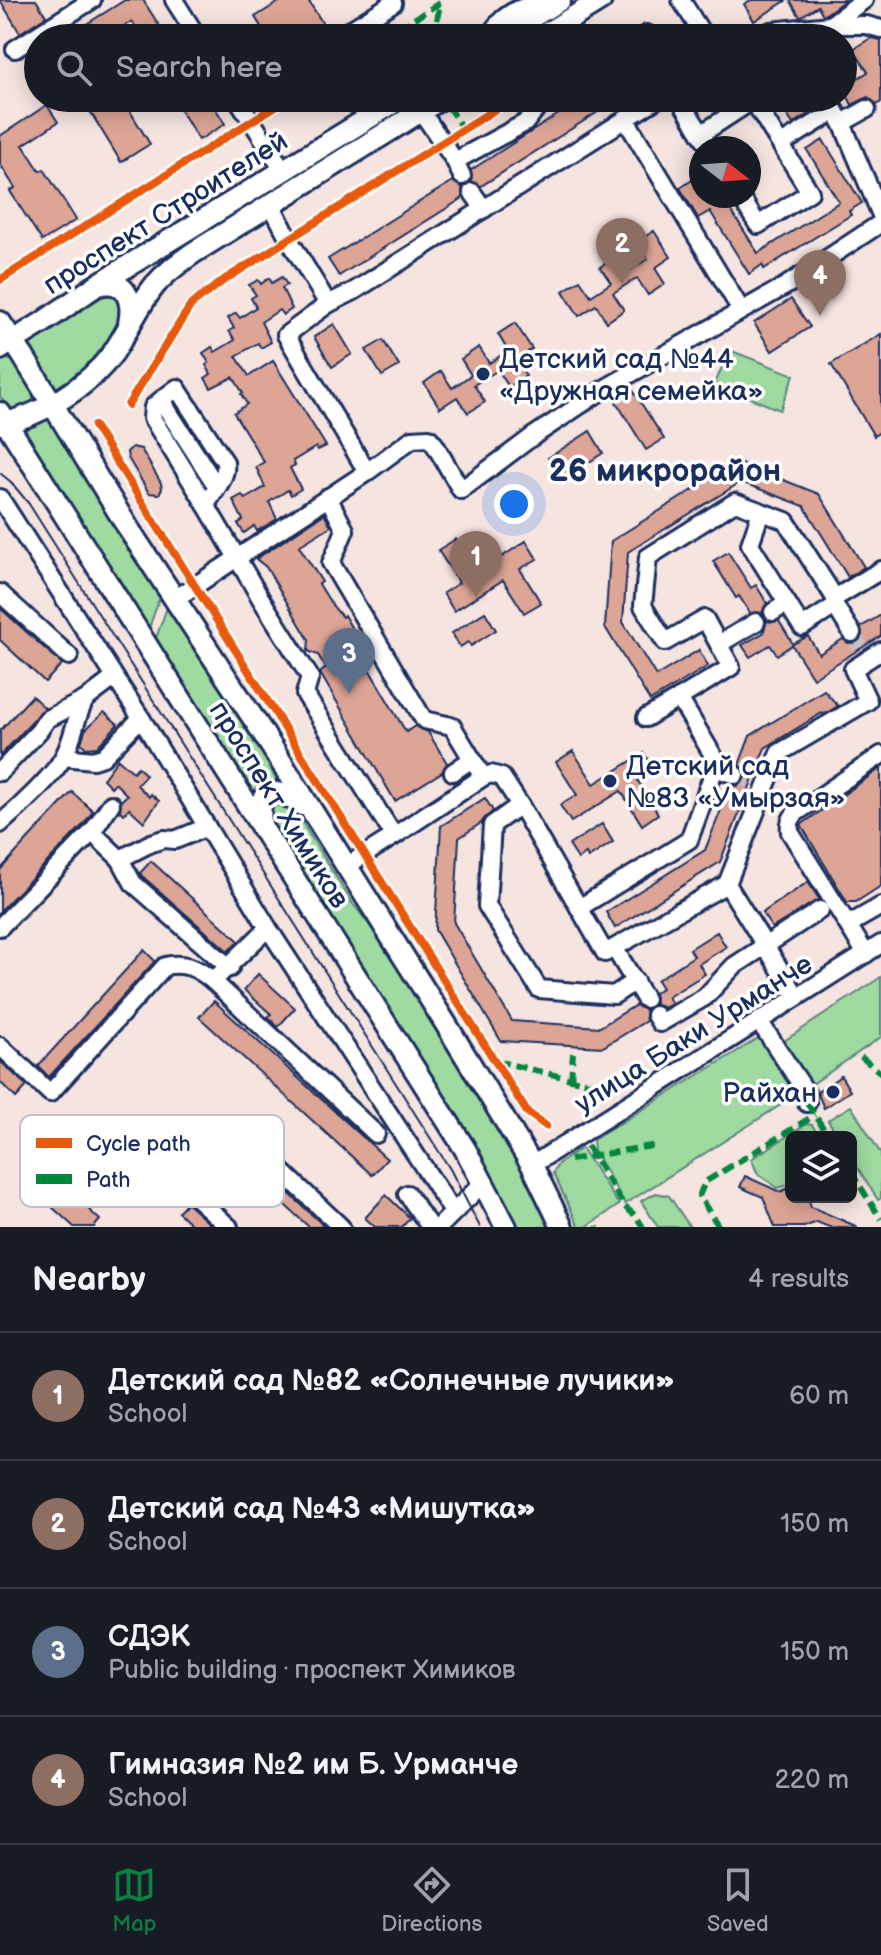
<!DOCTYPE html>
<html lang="en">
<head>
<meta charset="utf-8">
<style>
	:root { --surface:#171b24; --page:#20242c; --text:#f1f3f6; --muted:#9ea1a6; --line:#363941; --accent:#0b8043 }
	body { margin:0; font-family:"Balsamiq Sans",sans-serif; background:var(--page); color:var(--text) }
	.controls { position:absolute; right:24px; bottom:24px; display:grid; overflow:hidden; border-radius:12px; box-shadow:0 4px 20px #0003 }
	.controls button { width:72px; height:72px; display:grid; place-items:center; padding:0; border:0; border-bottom:2px solid var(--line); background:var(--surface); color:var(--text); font:40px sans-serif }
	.compass { position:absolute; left:689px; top:136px; width:72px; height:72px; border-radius:50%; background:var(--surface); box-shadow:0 4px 20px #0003; rotate:107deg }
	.you { position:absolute; left:514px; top:504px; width:28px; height:28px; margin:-20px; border:6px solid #fff; border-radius:50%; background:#1a73e8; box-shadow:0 0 0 12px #1a73e833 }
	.badge { display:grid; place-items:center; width:52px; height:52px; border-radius:50%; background:var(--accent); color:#fff; font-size:26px; font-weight:700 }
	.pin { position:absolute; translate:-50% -66px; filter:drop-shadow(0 2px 4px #0008) }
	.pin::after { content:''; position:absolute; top:42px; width:28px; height:24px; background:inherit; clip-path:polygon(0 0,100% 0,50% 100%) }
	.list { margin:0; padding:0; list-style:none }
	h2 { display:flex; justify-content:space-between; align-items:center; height:104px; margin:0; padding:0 32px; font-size:34px }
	h2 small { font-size:26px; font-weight:400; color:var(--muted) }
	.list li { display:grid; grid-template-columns:52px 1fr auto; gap:24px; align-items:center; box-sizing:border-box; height:128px; padding:0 32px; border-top:2px solid var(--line) }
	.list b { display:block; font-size:30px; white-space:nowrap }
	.list p { margin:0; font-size:26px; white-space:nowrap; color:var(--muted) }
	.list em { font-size:26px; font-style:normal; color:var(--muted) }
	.icon { flex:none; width:44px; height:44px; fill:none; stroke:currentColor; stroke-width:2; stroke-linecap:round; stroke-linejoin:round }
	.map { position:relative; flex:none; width:881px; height:1227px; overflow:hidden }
	.search { position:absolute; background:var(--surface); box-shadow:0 4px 20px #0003; left:24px; right:24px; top:24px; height:88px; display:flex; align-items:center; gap:20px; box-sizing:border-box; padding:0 28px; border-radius:44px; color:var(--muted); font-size:30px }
	.sheet { height:616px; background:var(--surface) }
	nav { display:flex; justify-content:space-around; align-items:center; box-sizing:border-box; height:112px; border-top:2px solid var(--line); background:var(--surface); font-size:22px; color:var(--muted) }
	nav a { display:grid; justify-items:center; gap:4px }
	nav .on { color:var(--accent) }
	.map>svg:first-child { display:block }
	.green { fill:#9fdaa0; stroke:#5d847f; stroke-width:2 }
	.building { fill:#dda596; stroke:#1b2f5e; stroke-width:2 }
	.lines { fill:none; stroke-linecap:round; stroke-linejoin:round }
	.minor-tunnel { stroke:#c9c0c6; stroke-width:16; stroke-dasharray:16 8; stroke-linecap:butt }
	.minor-casing { stroke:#1b2f5e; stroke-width:22 }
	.major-casing { stroke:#1b2f5e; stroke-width:26 }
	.minor { stroke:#fff; stroke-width:16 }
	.major { stroke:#fff; stroke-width:20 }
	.tram { stroke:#1b2f5e; stroke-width:2 }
	.quiet { stroke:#00873e; stroke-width:6; stroke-dasharray:12 6; stroke-linecap:butt }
	.cycleway-casing { stroke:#fff; stroke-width:13 }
	.cycleway { stroke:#e8590c; stroke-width:8 }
	.poi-dot { fill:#1b2f5e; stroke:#fff; stroke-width:3 }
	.labels { text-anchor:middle; stroke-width:7; stroke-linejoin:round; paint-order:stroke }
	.street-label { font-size:28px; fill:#1b2f5e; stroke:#fff }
	.poi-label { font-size:28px; fill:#1b2f5e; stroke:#fff; text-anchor:start }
	.quarter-label { font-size:32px; font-weight:bold; fill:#1b2f5e; stroke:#fff }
	.key { fill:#fff; stroke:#bbc1cf; stroke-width:2 }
	.key-label { font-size:22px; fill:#1b2f5e }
</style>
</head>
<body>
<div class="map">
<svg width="881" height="1227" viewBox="0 0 881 1227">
	<rect width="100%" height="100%" fill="#f5e4e0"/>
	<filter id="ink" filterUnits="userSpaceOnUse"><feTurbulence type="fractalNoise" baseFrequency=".0125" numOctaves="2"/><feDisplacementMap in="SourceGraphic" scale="16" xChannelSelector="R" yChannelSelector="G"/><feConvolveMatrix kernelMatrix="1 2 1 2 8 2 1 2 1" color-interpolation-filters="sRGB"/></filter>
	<g filter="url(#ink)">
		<g class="green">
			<path d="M 416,98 L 425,98 L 161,266 L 158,261 Z"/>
			<path d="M 111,295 L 120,301 C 121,307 122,315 121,321 C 115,351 80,376 56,393 L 26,343 L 102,297 Z"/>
			<path d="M 729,350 L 794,375 L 780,410 L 715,384 Z"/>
			<path d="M 5,359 L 15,361 L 31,385 L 33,399 L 29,406 L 11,410 L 0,397 L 0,360 Z"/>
			<path d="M 45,416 L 62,437 L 162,591 L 148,631 L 21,430 Z"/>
			<path d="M 169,602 L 254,735 L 278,783 L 253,797 L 155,641 Z"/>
			<path d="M 270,801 L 292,806 L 353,904 L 382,941 L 513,1148 L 553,1227 L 517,1227 L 478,1152 L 266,817 Z"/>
			<path d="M 881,977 L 881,1037 L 809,1086 L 781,1043 Z"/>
			<path d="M 762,1036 L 801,1092 L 625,1204 L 594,1151 L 593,1140 Z"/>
			<path d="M 851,1106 L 881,1154 L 881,1198 L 878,1200 L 851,1157 L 851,1137 L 838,1137 L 828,1120 Z"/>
			<path d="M 807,1124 L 812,1125 L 820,1137 L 791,1137 L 791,1184 L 778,1188 L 758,1174 L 751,1159 Z"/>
			<path d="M 581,1148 L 619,1205 L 586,1227 L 579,1227 L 553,1173 L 558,1164 Z"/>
			<path d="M 656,1193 L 669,1196 L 690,1227 L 658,1227 L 641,1201 Z"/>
		</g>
		<g class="building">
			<path d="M 0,0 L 36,0 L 46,16 L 20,33 Z"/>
			<path d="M 125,0 L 143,0 L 167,38 L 143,38 L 132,21 L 105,38 L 94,38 L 85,25 Z"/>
			<path d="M 282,0 L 308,0 L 328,32 L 327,35 L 323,38 L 268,38 L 255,17 Z"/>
			<path d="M 751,0 L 787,0 L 754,21 L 744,4 Z"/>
			<path d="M 790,0 L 845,0 L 826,14 L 823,15 L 818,6 L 800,17 Z"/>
			<path d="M 871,38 L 881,40 L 881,102 L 877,105 L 868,97 L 852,105 L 843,87 L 868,72 L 853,49 Z"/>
			<path d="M 82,98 L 122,98 L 150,144 L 121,162 Z"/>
			<path d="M 173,98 L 209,98 L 225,124 L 199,140 Z"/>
			<path d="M 584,98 L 620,98 L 481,186 L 472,181 L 471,170 Z"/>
			<path d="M 776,98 L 798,98 L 808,114 L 793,124 Z"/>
			<path d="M 47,105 L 58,122 L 23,145 L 40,171 L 44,169 L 76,220 L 42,241 L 10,191 L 15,188 L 0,164 L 0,136 Z"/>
			<path d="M 823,140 L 862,203 L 849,211 L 851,215 L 764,269 L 762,265 L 749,274 L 710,211 L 698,218 L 680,188 L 701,174 L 701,196 L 722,196 L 758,253 L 839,202 L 807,150 Z"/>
			<path d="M 453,181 L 462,187 L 463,198 L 339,276 L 328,259 Z"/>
			<path d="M 654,231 L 671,257 L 655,268 L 665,284 L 648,295 L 637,278 L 613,293 L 624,310 L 607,322 L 596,305 L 579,316 L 563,291 L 580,280 L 591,296 L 611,283 L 600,267 L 618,255 L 628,271 L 648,259 L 637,242 Z"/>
			<path d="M 282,277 L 287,285 L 282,288 L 292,309 L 283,315 L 279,310 L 261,322 L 271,342 L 261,348 L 258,343 L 236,356 L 249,376 L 273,361 L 326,446 L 318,450 L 316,447 L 293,461 L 295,465 L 290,468 L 301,489 L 291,495 L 288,490 L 269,502 L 277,519 L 257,531 L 254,526 L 244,533 L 238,524 L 243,520 L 233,500 L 242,495 L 245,499 L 265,487 L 256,467 L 264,462 L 234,413 L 247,404 L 241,394 L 243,393 L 233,377 L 211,388 L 205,378 L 211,374 L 206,365 L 209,363 L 203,353 L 212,347 L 215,352 L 235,340 L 229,331 L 234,328 L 228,318 L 236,313 L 240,318 L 256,307 L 251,298 L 256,295 L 249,285 L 258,280 L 261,284 L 269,278 L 272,283 Z"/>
			<path d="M 791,299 L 810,327 L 772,351 L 754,323 Z"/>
			<path d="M 515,323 L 532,349 L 516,360 L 526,376 L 509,387 L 498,370 L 474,385 L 485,402 L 468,413 L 457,397 L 440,408 L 424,383 L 441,371 L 452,388 L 471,375 L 461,359 L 479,347 L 489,363 L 508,351 L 498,334 Z"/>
			<path d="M 334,324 L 352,354 L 332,367 L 314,337 Z"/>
			<path d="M 881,334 L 881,431 L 874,436 L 831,364 Z"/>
			<path d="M 383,340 L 399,366 L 382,376 L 366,350 Z"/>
			<path d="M 632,389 L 664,439 L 646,450 L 615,400 Z"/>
			<path d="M 590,431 L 603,453 L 562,480 L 548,458 Z"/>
			<path d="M 132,447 L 141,449 L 161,483 L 162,489 L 159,494 L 149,493 L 128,458 L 127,452 Z"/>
			<path d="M 738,462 L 819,494 L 864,567 L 848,577 L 804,506 L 741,482 L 628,552 L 623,622 L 656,676 L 699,650 L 708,666 L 650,701 L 605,627 L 611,541 Z"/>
			<path d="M 324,514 L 331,526 L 299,546 L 322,582 L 319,584 L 332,605 L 342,617 L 344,615 L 358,639 L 357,641 L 362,650 L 359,652 L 406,732 L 415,726 L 428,732 L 447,763 L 442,772 L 395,801 L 320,673 L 326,668 L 318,655 L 308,651 L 309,640 L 266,567 L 256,559 Z"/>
			<path d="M 456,539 L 477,573 L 526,541 L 537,559 L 520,569 L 541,603 L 524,613 L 503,580 L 454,611 L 443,593 L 459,583 L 438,550 Z"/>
			<path d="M 728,552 L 751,588 L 756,585 L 767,603 L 762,613 L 750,613 L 739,596 L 736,598 L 713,561 Z"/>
			<path d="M 0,608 L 62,664 L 45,682 L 0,640 Z"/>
			<path d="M 485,612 L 496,630 L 471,646 L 468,642 L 460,647 L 452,633 Z"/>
			<path d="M 881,615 L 881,636 L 813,678 L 792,645 L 777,655 L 770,645 L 750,657 L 742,645 L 763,633 L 767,621 L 779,621 L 793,644 L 808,636 L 819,654 L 843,639 L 848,643 L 857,643 L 862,637 L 861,627 Z"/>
			<path d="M 824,690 L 838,706 L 823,715 L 822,713 L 765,748 L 720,862 L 615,928 L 606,912 L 705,850 L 731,785 L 738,786 L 745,779 L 746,772 L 739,765 L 750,736 Z"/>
			<path d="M 32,696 L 45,708 L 0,756 L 0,731 Z"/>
			<path d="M 104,712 L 118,724 L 97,747 L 86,748 L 81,743 L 85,730 Z"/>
			<path d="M 573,751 L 594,784 L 644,753 L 655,770 L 638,781 L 658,814 L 642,825 L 621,791 L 571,822 L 560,805 L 577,795 L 556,762 Z"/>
			<path d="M 118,759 L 133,772 L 138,767 L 146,775 L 137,785 L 149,797 L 151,794 L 159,801 L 144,822 L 129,808 L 124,814 L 120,811 L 121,801 L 127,795 L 115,783 L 111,787 L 103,779 Z"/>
			<path d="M 881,768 L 881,886 L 856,902 L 847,902 L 801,825 Z"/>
			<path d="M 72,792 L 93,811 L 83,825 L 0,911 L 0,870 Z"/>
			<path d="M 485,798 L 493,811 L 481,823 L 459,838 L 454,923 L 512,1021 L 600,1027 L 636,1005 L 645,1010 L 646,1021 L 603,1047 L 501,1041 L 435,930 L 441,826 Z"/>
			<path d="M 602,824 L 613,842 L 588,858 L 586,854 L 578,859 L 569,845 Z"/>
			<path d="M 151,861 L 239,941 L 228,951 L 142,876 L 140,873 Z"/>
			<path d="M 808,882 L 819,899 L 772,928 L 762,913 Z"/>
			<path d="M 717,932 L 726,947 L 699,964 L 705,974 L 668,997 L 672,1004 L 664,1008 L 655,1004 L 654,993 L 662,988 L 657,980 L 694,956 L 690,949 Z"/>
			<path d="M 144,950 L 155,961 L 49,1077 L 38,1066 Z"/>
			<path d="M 258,974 L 295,1008 L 278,1027 L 268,1017 L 271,1014 L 244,990 Z"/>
			<path d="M 214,1001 L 387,1159 L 372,1175 L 199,1017 Z"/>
			<path d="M 0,1061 L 27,1086 L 16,1098 L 0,1082 Z"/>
			<path d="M 841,1076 L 850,1091 L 824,1108 L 817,1092 Z"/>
			<path d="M 87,1145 L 132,1185 L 118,1200 L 104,1187 L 86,1207 L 100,1220 L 94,1227 L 74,1227 L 40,1196 L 55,1180 L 78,1200 L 96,1180 L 73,1160 Z"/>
			<path d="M 240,1145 L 242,1149 L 325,1227 L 309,1227 L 231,1156 Z"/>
			<path d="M 745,1176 L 780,1192 L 791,1187 L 791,1197 L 808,1197 L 811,1207 L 858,1227 L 829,1227 L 817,1222 L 804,1227 L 775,1227 L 763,1197 L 740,1187 Z"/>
			<path d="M 386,1195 L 410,1218 L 402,1227 L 375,1227 L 365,1218 Z"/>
			<path d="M 187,1202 L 190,1206 L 213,1227 L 194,1227 L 178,1212 Z"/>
		</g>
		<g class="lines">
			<g class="minor-tunnel">
				<path d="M 852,633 L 861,648"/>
				<path d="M 735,775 L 752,781"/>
			</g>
			<g class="minor-casing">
				<g id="minor">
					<path d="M 174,0 L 198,38"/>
					<path d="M 681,0 L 705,38"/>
					<path d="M 830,25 L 866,25 L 881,29"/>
					<path d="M 337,38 L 393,3 L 392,0"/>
					<path d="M 489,38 C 502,11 527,2 555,3"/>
					<path d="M 640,38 L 647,34"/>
					<path d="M 753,38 L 771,31 L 830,25 L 864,0"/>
					<path d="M 15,49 L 92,0"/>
					<path d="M 237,98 L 283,170"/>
					<path d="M 679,98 L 710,148"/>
					<path d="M 827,98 L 842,123 L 881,215"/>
					<path d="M 421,111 L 455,161 L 462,176"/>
					<path d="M 626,120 L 741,310"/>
					<path d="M 842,123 L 867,109"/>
					<path d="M 701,134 L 753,100 L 810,192 L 758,225 L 740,196"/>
					<path d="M 781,144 L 835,111"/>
					<path d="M 455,161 L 525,123 L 545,98"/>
					<path d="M 472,192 L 484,209"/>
					<path d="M 328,304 L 354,291 L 659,98"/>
					<path d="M 161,400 L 153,407 L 152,418 L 206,505 C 213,492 228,477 225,462 L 177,388 L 161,400 L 217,487"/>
					<path d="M 367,472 L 412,439 L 429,438 L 435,445 L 461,490 L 532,437 L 604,389 L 787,285 L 881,223"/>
					<path d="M 328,497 L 345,530 L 331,563 L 424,720 L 452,726 L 483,777"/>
					<path d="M 0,498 L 141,718 L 268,928 L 453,1212"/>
					<path d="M 206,505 L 261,599 L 310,677 L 305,694 L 394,836 L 345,867"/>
					<path d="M 761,512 L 750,544 L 802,627 L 835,606 L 835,598"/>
					<path d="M 0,593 L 69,656"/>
					<path d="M 175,599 L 367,472 L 286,335 L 328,304 L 290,241 L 271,204"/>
					<path d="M 835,606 L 852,633"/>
					<path d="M 773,612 L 787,603"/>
					<path d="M 719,644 L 756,622"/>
					<path d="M 679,698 L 717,762 L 715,768"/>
					<path d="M 646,718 L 731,667 L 705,619 L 665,642 L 643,606 L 648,557 L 735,502 L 786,521 L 835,598 L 881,570"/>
					<path d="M 64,757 L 93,760 L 103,757 L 141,718"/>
					<path d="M 0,772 L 39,731 L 47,719 L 85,700 L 114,678"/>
					<path d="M 453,772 L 472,759"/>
					<path d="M 111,804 L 92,832 L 120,859 L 151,843 L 164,839 L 175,840 L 207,827"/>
					<path d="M 520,805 L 605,953 L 727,884 L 797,997"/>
					<path d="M 0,824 C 18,809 56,774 65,754 C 74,736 75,718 85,700"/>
					<path d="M 394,836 L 483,777 L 491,774 L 502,777 L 520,805 L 492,825 L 487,906 L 539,989 L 614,995 L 635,981"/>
					<path d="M 120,859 L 133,883 L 230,968"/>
					<path d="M 727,884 L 779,753 L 868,701 L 853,669 L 881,651"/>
					<path d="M 579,908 L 689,840 L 715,768 L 735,775"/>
					<path d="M 848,925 L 790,832 C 789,824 790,819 796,813 L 881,755"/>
					<path d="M 0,927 L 92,832"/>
					<path d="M 615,949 L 645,999"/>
					<path d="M 866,954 L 848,925 L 881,906"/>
					<path d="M 213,981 L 376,1134"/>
					<path d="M 655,1015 L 660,1023 L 705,997 L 734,966 L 820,910"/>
					<path d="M 759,1021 L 806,1092 L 807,1103"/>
					<path d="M 0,1046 L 50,1093 L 165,966 C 185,962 198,968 213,981 L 268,928"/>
					<path d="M 250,1141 L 341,1227"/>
					<path d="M 532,1165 L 881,944"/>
					<path d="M 407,1194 L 430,1227"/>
					<path d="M 197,1198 L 229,1227"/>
					<path d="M 439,1227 L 483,1183"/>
				</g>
			</g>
			<g class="major-casing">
				<g id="major">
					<path d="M 498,38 L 560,0"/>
					<path d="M 539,38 L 601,0"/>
					<path d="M 98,285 C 125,277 134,300 129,323"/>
					<path d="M 0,322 L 23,356 L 130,531 L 261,730 L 444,1021 L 532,1165 L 562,1227"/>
					<path d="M 0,349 L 42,323 L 97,285 L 401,98"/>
					<path d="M 0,413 L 465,1149 L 506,1227"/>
					<path d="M 0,424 C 41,416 88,387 113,353 C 128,331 138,306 155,285 C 166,272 179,263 193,253 L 442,98"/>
					<path d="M 262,829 C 255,790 271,783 302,805"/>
				</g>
			</g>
			<use href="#minor" class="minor"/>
			<use href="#major" class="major"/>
			<path class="tram" d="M 0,473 L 11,482 L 29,504 L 450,1169 L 480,1227"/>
			<g class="quiet">
				<path d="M 384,38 L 444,0"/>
				<path d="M 434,38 L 440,3"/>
				<path d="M 448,106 L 463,130"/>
				<path d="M 861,1057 L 881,1073"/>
				<path d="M 496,1061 L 609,1088"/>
				<path d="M 571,1080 L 573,1053"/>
				<path d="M 807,1103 L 829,1137"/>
				<path d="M 587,1146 L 625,1207 L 636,1216 L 643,1227"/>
				<path d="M 570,1160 L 657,1145"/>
				<path d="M 851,1172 L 881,1219"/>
				<path d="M 597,1226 L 597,1227"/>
				<path d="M 719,1227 L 699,1196 L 705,1182 L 815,1115"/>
			</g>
			<g class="cycleway-casing">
				<g id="cycleway">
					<path d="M 0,280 L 288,98"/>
					<path d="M 128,405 L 191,305 L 224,280 L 513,98"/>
					<path d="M 94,426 L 527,1112 L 546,1126"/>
				</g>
			</g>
			<use href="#cycleway" class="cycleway"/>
		</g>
	</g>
	<g class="poi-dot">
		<circle cx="483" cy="374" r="8"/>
		<circle cx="610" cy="781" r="8"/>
		<circle cx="833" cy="1092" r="8"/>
	</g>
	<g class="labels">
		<g class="street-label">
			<text transform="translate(165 212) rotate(-32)" y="10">проспект Строителей</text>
			<text transform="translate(280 804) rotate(58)" y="10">проспект Химиков</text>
			<text transform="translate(693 1033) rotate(-32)" y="10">улица Баки Урманче</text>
		</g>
		<g class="poi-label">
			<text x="499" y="368">Детский сад №44<tspan x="499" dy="32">«Дружная семейка»</tspan></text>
			<text x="626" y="775">Детский сад<tspan x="626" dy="32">№83 «Умырзая»</tspan></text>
			<text x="817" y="1102" text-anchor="end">Райхан</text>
		</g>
		<g class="quarter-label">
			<text x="665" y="481">26 микрорайон</text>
		</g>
	</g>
	<rect x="20" y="1115" width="264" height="92" rx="12" class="key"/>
	<rect x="36" y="1138" width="36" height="10" fill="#e8590c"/>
	<rect x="36" y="1174" width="36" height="10" fill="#00873e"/>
	<g class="key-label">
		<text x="86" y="1151">Cycle path</text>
		<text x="86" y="1187">Path</text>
	</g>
</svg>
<div class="controls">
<button><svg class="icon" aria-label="layers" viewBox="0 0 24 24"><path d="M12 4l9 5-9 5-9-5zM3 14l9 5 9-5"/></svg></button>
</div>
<svg class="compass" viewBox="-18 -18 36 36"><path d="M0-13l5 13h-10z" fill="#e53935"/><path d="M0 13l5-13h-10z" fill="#9ea1a6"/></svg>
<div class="you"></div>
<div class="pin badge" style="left:476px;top:597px;background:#8d6e63">1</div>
<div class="pin badge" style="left:622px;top:284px;background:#8d6e63">2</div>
<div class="pin badge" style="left:349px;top:694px;background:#5c6f8a">3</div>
<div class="pin badge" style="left:820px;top:316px;background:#8d6e63">4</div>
<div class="search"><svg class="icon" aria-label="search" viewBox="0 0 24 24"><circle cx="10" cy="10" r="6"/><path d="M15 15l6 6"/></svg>Search here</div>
</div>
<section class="sheet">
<h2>Nearby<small>4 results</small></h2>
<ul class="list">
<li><span class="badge" style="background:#8d6e63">1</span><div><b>Детский сад №82 «Солнечные лучики»</b><p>School</p></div><em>60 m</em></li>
<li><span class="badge" style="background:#8d6e63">2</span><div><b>Детский сад №43 «Мишутка»</b><p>School</p></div><em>150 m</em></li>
<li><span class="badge" style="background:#5c6f8a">3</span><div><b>СДЭК</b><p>Public building · проспект Химиков</p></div><em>150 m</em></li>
<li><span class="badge" style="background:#8d6e63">4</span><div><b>Гимназия №2 им Б. Урманче</b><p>School</p></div><em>220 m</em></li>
</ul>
</section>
<nav>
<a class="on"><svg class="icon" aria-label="map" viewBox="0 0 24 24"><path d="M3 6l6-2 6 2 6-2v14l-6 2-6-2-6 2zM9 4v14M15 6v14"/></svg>Map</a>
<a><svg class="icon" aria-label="directions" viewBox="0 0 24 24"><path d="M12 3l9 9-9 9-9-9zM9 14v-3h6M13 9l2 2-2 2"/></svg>Directions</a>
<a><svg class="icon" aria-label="saved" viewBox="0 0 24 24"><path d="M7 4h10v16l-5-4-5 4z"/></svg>Saved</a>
</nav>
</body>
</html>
